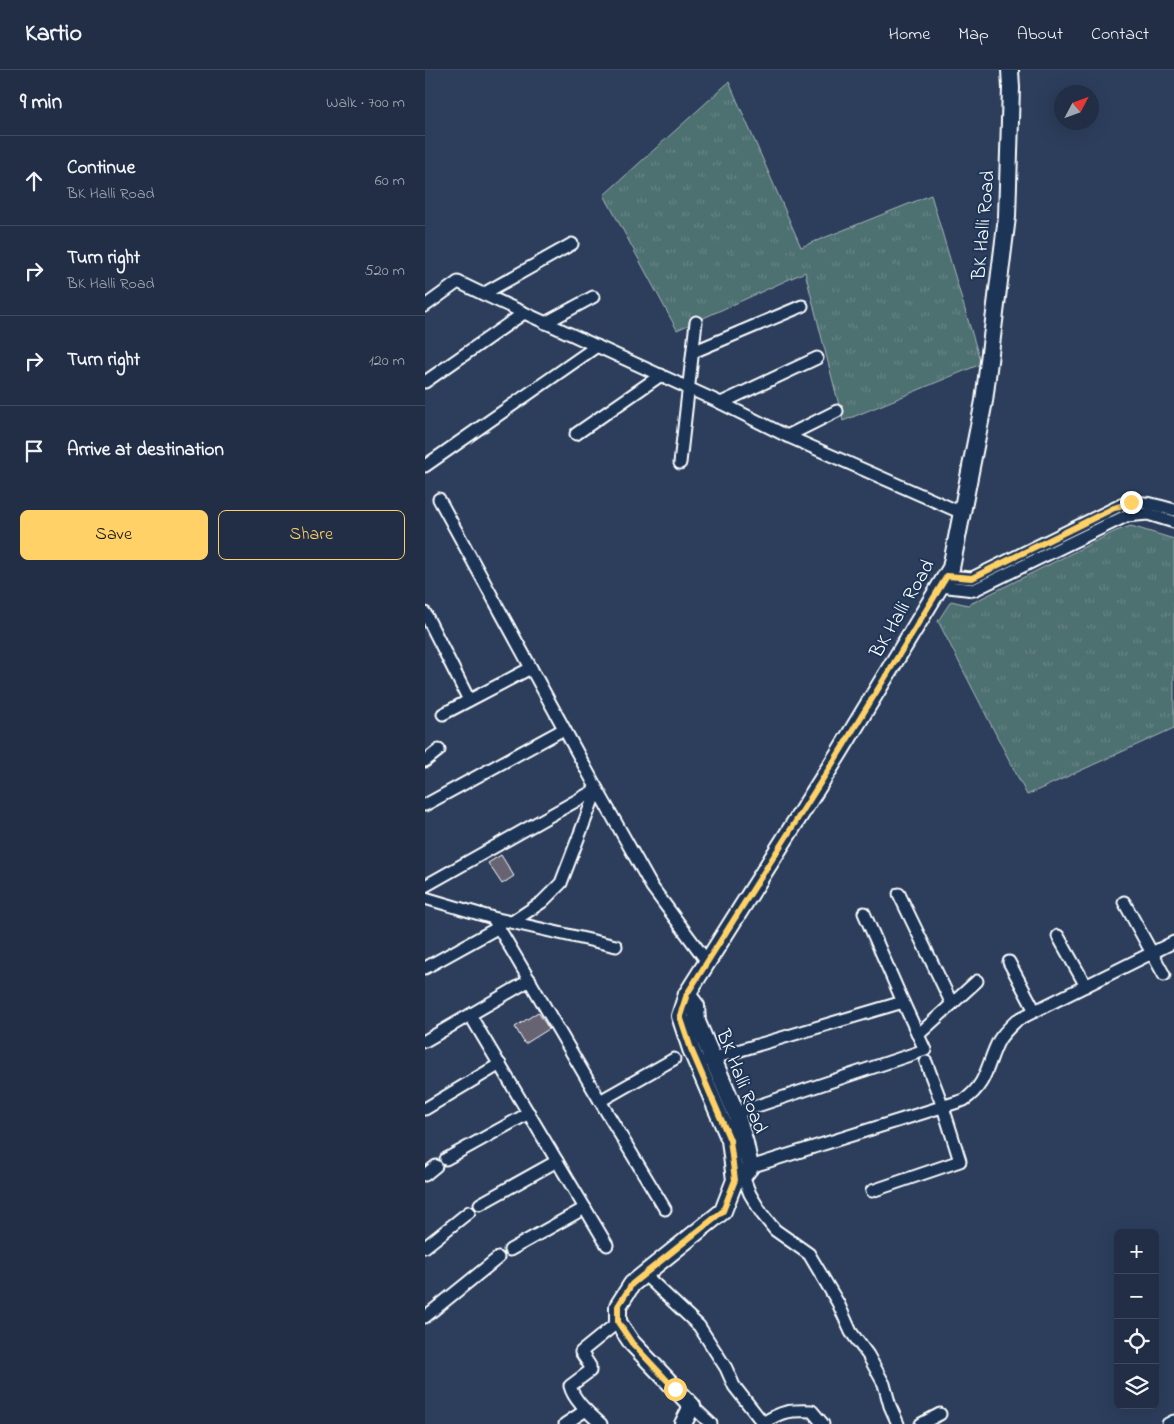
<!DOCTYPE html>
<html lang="en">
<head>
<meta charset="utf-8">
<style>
	:root { --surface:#212e45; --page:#29364c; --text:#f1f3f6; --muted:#a2a8b3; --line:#3e4a5e; --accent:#ffd166 }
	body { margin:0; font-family:"Indie Flower",sans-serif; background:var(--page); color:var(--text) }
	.controls { position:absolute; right:15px; bottom:15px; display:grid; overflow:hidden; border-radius:8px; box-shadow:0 5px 20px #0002 }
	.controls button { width:45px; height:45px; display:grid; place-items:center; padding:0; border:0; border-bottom:1px solid var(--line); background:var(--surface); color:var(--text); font:25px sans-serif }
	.compass { position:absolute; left:629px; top:15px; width:45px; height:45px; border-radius:50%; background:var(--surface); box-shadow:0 5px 20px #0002; rotate:49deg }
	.stop { position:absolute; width:15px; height:15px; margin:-11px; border:4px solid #ffd166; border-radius:50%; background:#fff }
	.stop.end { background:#ffd166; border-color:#fff; box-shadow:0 1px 5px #0008 }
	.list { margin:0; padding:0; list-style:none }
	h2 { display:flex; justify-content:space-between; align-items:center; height:65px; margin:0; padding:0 20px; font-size:21px }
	h2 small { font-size:16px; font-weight:400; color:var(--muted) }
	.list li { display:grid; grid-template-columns:32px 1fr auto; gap:15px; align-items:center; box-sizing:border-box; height:90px; padding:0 20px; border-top:1px solid var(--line) }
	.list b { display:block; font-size:19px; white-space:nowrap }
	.list p { margin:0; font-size:16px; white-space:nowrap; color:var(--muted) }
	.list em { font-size:16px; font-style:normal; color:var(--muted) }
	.actions { display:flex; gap:10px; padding:15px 20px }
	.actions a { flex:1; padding:11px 0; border:1px solid var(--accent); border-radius:8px; text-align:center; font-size:18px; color:var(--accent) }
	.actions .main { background:var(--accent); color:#111 }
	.icon { flex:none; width:28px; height:28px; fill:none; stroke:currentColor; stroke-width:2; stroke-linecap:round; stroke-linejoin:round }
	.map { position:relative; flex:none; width:749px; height:1354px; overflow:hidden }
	header { display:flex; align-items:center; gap:30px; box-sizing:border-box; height:70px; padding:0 25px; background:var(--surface); border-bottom:1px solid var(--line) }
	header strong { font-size:24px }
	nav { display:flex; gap:28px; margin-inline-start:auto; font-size:18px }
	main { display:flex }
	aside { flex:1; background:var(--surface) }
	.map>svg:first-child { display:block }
	.grass { fill:url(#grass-tufts); stroke:#a6b7b8 }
	.building { fill:#686472; stroke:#fff }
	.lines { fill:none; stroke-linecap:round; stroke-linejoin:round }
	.street-casing { stroke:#fff; stroke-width:15 }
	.secondary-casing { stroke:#fff; stroke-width:20 }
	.street { stroke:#1d3557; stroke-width:11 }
	.secondary { stroke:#1d3557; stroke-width:16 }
	.route { stroke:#ffd166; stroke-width:6 }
	.labels { text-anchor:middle; stroke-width:4; stroke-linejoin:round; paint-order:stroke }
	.street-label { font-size:20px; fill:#fff; stroke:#1d3557 }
</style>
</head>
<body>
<header>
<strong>Kartio</strong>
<nav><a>Home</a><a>Map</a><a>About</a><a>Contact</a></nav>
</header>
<main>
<aside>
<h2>9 min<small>Walk · 700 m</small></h2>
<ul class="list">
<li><svg class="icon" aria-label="ahead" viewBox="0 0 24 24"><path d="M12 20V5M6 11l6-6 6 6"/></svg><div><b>Continue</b><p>BK Halli Road</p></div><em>60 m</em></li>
<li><svg class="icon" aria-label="right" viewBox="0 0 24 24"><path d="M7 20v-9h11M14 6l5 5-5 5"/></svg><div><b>Turn right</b><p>BK Halli Road</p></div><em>520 m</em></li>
<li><svg class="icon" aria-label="right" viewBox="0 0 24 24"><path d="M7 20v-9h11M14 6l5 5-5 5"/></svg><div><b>Turn right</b></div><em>120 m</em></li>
<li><svg class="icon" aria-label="arrive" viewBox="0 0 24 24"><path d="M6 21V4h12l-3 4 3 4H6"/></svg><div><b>Arrive at destination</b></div></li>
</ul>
<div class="actions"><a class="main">Save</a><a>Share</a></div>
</aside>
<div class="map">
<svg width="749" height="1354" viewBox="0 0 749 1354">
	<defs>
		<pattern id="grass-tufts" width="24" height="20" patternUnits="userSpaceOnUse" patternTransform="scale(1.25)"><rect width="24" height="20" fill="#4d6f71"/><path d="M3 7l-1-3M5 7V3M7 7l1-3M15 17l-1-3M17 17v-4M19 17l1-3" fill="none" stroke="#688586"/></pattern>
	</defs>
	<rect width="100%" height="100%" fill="#2c3e5c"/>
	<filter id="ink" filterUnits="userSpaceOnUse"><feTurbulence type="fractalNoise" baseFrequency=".02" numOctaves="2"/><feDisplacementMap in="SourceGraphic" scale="10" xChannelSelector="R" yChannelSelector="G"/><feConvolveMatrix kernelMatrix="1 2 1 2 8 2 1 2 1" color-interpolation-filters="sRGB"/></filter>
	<g filter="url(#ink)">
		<g class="grass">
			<path d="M 304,12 L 376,177 L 506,125 L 556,294 L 418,351 L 380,202 L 252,260 L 179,125 Z"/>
			<path d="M 706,456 L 749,469 L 749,658 L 602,725 L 513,551 L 526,531 L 543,535 L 691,461 Z"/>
		</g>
		<g class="building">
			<path d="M 76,785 L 89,806 L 77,814 L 63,793 Z"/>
			<path d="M 113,942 L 124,959 L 100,974 L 90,957 Z"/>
		</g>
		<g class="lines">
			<g class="street-casing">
				<g id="street">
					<path d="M 58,224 L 296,333 L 362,366 L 537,443"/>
					<path d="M 0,236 L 33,212 L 58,224 L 147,174"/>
					<path d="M 120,253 L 168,227"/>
					<path d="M 268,282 L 377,236"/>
					<path d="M 0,312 L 99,243"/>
					<path d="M 296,333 L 392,288"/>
					<path d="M 151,364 L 236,305"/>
					<path d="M 362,366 L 412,341"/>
					<path d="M 255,393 L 271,252"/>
					<path d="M 0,396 L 172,276"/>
					<path d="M 14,429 L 172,719 L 227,817 L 283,893"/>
					<path d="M 522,506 L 547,508 L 698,434 C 717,430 731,435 749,440"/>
					<path d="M 515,516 L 549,520 L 701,446 L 723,444 L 749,452"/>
					<path d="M 0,543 L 44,630"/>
					<path d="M 18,644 L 106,598"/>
					<path d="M 0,691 L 14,680"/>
					<path d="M 0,735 L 139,659"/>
					<path d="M 0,816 L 172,719"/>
					<path d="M 474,824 L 527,934"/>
					<path d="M 0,828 L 68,848 L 191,876"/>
					<path d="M 699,832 L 739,905"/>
					<path d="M 68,848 L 175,1031 L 240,1139"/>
					<path d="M 87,852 L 117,832 L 136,813 L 172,719"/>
					<path d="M 633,866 L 661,916"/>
					<path d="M 584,892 L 610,941"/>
					<path d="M 0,898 L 74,857"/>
					<path d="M 45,945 L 182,1175"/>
					<path d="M 493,965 L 552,911"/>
					<path d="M 0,971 L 105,910"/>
					<path d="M 282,990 L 478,932 L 439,843"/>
					<path d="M 175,1031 L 249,989"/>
					<path d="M 0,1039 L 75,994"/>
					<path d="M 311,1043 L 500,980 L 478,932"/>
					<path d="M 21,1089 L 104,1043"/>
					<path d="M 325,1097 L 539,1030 C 563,1014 562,992 574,970 C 579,962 586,956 592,950 L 749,872"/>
					<path d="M 0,1105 L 11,1096"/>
					<path d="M 318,1106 L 325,1124 L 337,1144 L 350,1160 L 384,1184 L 413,1233 L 426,1262 L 443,1285 L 459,1314 L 465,1336 L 473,1354"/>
					<path d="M 447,1121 L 535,1091 L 518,1037 L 501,992"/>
					<path d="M 55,1134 L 132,1091"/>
					<path d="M 0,1177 L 44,1142"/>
					<path d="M 85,1180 L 160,1138"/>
					<path d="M 219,1204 L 274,1256 L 301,1298 L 309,1316 L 338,1353 C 357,1341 364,1340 387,1341 L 398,1354"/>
					<path d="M 0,1247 L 73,1188"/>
					<path d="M 267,1336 L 286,1354"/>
					<path d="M 140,1354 L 161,1340"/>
					<path d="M 176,1354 C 165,1344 149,1331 145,1316 L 165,1301 L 165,1296 L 156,1282 L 193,1252"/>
					<path d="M 496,1354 L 515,1344"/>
					<path d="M 743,1354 L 749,1351"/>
				</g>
			</g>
			<g class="secondary-casing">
				<g id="secondary">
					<path d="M 262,924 L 271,936 L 272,952 L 311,1043 L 320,1073 L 325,1097 L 318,1106 L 310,1110"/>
					<path d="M 258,1354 L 267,1336 L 207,1273 L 193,1252 L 193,1236 L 207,1214 L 298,1141 L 310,1110 L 305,1070 L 266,979 L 255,946 L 262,924 L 414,683 L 526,498 L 559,331 L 582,147 L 586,18 L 585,0"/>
				</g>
			</g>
			<use href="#street" class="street"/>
			<use href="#secondary" class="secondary"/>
		</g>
	</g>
	<g class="lines" filter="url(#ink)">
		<path class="route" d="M 250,1319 L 207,1273 L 193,1252 L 193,1236 L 207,1214 L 298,1141 L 310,1110 L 305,1070 L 266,979 L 255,946 L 262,924 L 414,683 L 522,506 L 547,508 L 689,438 L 706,432"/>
	</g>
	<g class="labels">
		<g class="street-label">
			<text transform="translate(557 155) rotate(-85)" y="7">BK Halli Road</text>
			<text transform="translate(476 538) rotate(-60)" y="7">BK Halli Road</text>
			<text transform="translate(318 1011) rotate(69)" y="7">BK Halli Road</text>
		</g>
	</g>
</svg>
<div class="controls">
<button>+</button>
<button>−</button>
<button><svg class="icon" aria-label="locate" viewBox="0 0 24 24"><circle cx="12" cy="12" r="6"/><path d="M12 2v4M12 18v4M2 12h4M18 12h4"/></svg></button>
<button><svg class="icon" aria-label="layers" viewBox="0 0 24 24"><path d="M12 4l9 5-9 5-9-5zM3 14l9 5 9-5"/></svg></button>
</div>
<svg class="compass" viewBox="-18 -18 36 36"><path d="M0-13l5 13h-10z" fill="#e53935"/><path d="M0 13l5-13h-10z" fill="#a2a8b3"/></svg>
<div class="stop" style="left:250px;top:1319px"></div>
<div class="stop end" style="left:706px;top:432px"></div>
</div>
</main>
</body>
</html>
